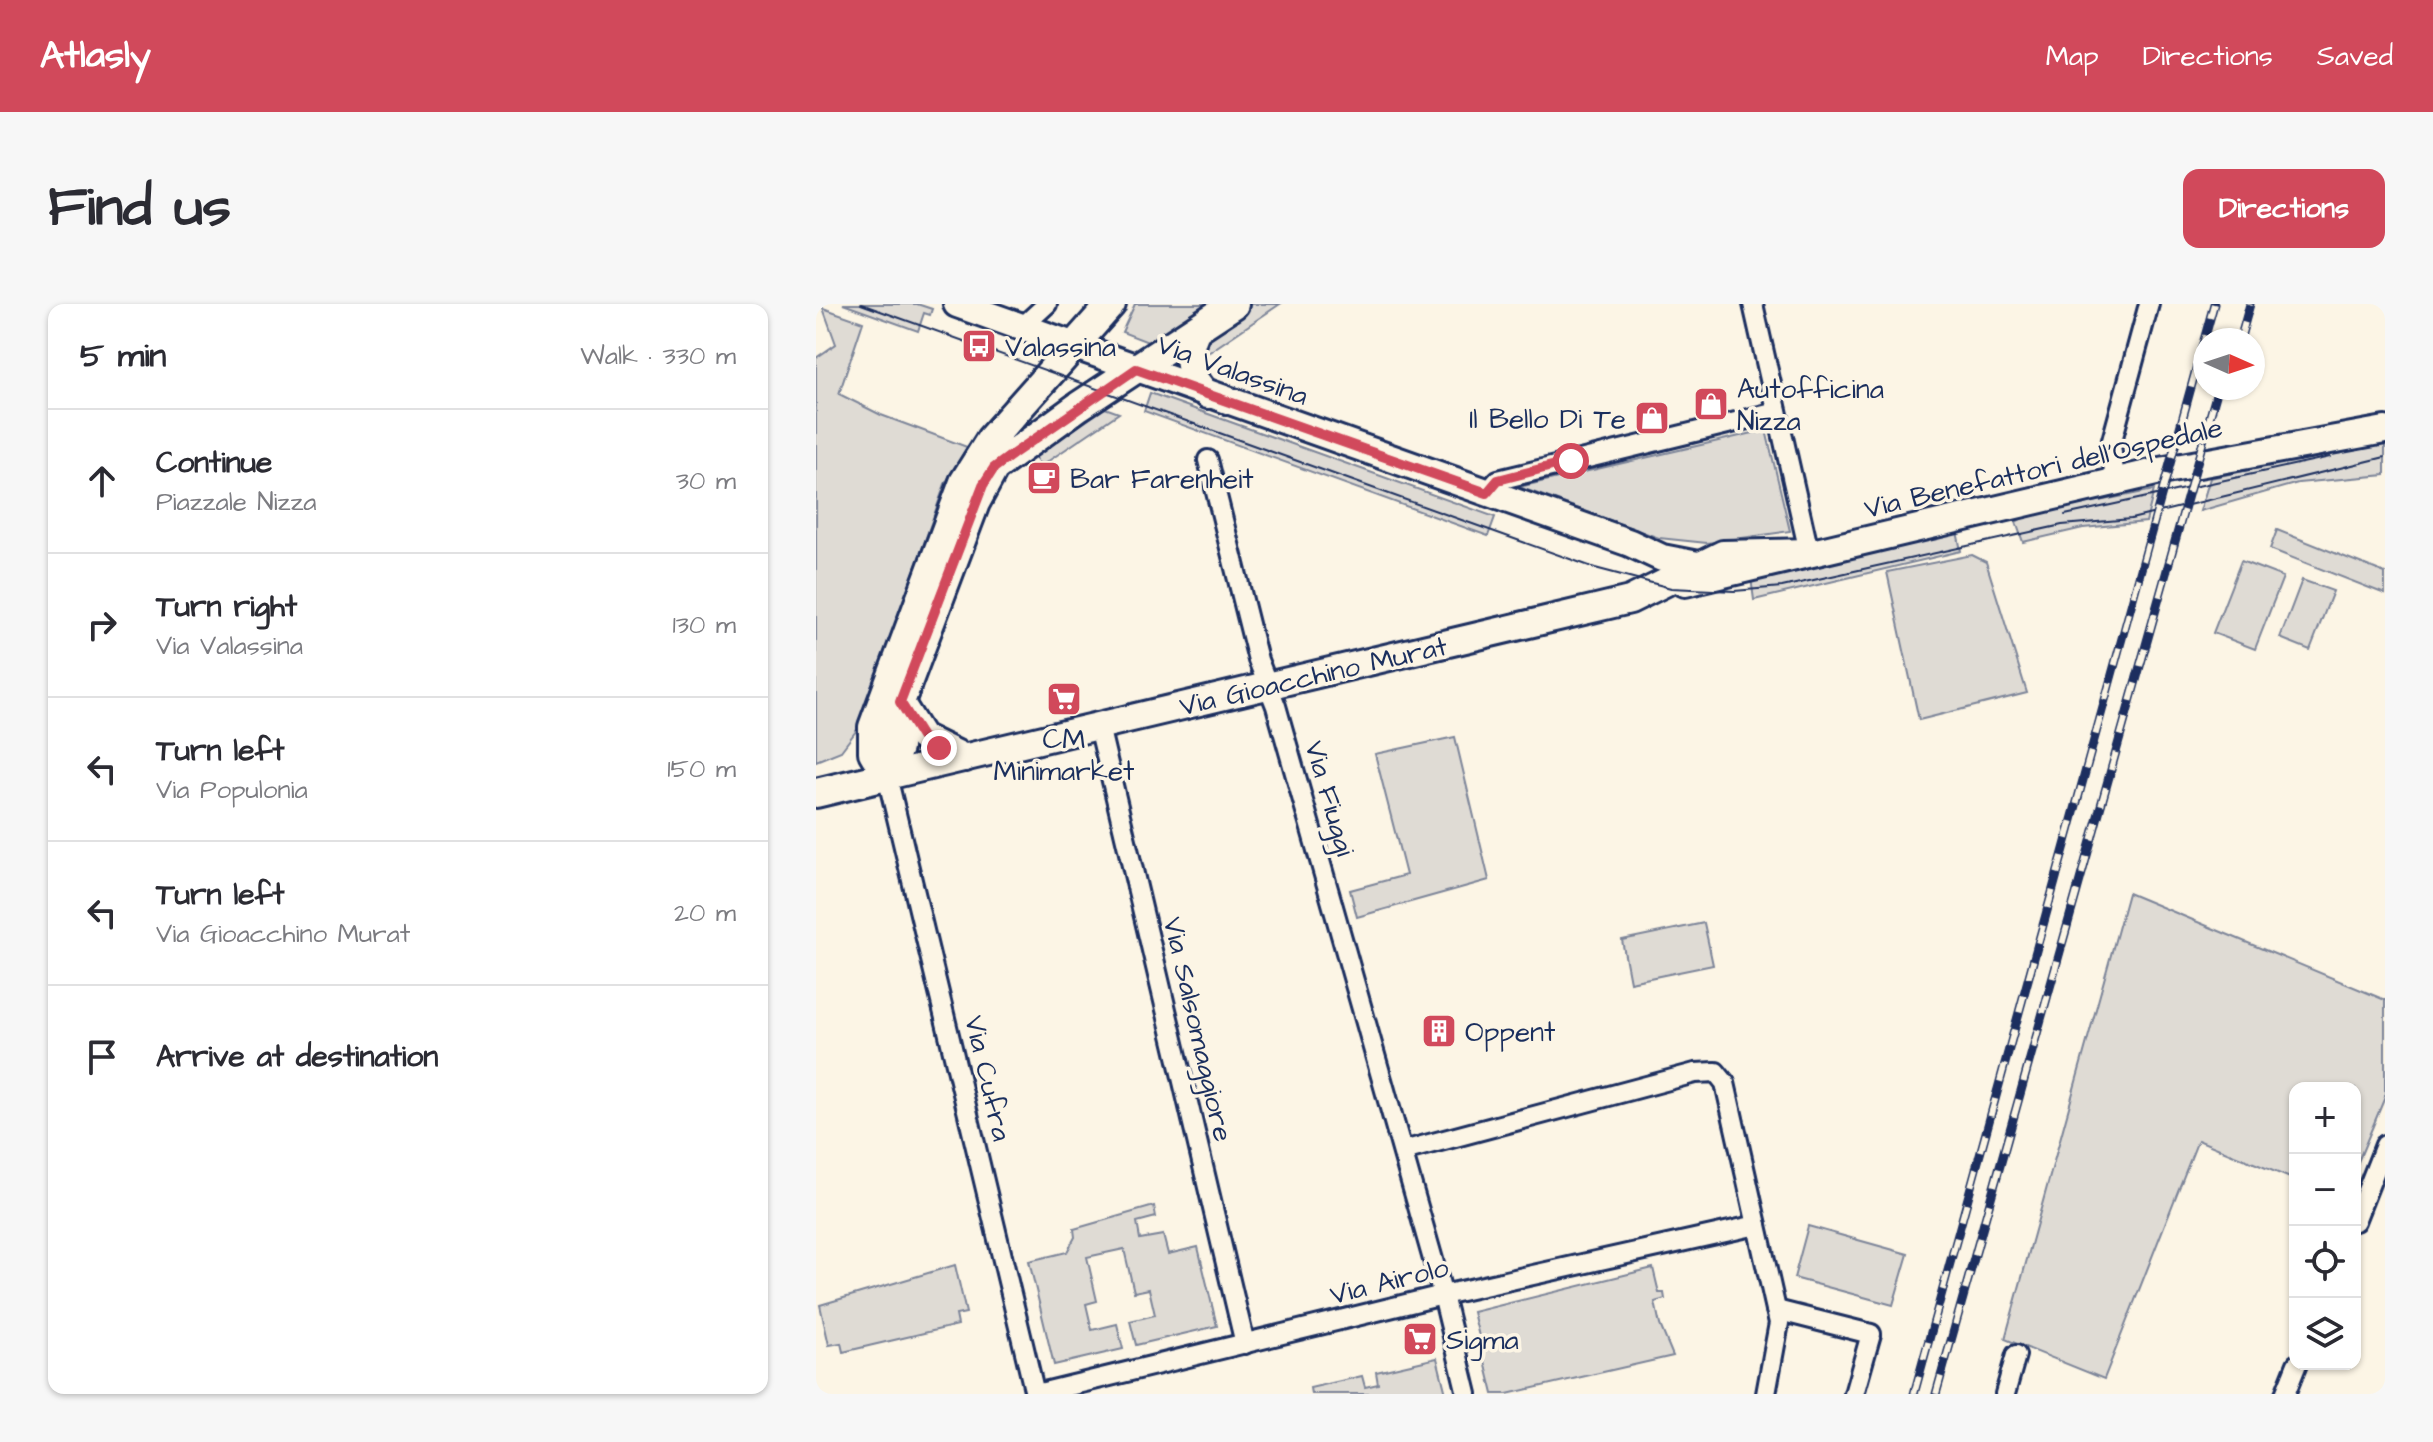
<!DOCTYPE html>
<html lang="en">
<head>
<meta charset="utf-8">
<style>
	:root { --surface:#fff; --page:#f7f7f7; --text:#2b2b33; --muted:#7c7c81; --line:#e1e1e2; --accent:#d1495b }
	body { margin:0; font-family:"Architects Daughter",sans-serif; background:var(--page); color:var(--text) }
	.controls { position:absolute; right:24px; bottom:24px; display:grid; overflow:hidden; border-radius:16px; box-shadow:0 2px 6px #0004 }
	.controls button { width:72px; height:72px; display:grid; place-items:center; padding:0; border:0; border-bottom:2px solid var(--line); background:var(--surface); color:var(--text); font:40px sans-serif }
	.compass { position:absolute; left:1377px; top:24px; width:72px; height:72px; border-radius:50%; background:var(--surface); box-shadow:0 2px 6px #0004; rotate:93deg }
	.stop { position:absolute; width:24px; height:24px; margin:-18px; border:6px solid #d1495b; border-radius:50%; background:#fff }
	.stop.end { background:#d1495b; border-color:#fff; box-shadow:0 2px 8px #0008 }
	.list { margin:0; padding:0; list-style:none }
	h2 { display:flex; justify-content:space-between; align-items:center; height:104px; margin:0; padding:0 32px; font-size:34px }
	h2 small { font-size:26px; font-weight:400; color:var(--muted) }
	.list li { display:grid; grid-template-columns:52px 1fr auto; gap:24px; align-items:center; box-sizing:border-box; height:144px; padding:0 32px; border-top:2px solid var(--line) }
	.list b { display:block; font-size:30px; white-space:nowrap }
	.list p { margin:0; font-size:26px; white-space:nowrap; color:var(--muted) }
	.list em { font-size:26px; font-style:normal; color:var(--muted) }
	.icon { flex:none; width:44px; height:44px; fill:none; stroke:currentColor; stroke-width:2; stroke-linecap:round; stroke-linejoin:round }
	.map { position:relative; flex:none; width:1569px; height:1090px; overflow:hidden; border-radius:16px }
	header { display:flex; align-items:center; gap:48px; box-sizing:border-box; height:112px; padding:0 40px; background:var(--accent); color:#fff }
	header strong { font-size:38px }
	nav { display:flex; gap:44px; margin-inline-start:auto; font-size:28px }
	.intro { display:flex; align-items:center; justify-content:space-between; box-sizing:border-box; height:192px; padding:0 48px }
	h1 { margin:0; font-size:56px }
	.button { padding:20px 36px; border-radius:16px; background:var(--accent); color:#fff; font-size:28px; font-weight:700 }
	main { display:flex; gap:48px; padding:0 48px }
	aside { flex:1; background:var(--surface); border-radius:16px; box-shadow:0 2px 6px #0004 }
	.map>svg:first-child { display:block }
	.green { fill:#dfdbd4; stroke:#7d8599; stroke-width:2 }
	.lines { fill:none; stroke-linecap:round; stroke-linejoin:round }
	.minor-casing { stroke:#1b2f5e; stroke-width:24 }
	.secondary-casing { stroke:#1b2f5e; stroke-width:32 }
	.primary-casing { stroke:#1b2f5e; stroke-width:34 }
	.minor { stroke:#fcf5e5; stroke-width:18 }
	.secondary { stroke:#fcf5e5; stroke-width:26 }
	.primary { stroke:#fcf5e5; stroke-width:28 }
	.tram { stroke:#1b2f5e; stroke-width:2 }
	.rail-casing { stroke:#1b2f5e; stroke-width:9 }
	.rail { stroke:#fcf5e5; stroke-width:6; stroke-dasharray:18; stroke-linecap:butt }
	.route { stroke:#d1495b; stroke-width:10 }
	.labels { text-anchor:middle; stroke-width:7; stroke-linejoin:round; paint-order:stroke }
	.poi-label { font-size:28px; fill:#1b2f5e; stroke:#fcf5e5; text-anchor:start }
	.street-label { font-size:28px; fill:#1b2f5e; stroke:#fcf5e5 }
</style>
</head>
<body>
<header>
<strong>Atlasly</strong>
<nav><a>Map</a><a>Directions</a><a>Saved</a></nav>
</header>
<div class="intro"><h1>Find us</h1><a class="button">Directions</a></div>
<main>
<aside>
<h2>5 min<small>Walk · 330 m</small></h2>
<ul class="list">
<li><svg class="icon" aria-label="ahead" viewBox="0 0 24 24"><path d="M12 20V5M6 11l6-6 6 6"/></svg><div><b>Continue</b><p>Piazzale Nizza</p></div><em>30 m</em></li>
<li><svg class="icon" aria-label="right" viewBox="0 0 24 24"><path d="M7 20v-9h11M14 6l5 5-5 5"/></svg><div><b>Turn right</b><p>Via Valassina</p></div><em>130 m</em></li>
<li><svg class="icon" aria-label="left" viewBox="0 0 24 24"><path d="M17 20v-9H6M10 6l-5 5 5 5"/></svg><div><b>Turn left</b><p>Via Populonia</p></div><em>150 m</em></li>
<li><svg class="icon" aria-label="left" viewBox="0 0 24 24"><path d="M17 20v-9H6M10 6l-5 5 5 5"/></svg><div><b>Turn left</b><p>Via Gioacchino Murat</p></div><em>20 m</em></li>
<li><svg class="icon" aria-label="arrive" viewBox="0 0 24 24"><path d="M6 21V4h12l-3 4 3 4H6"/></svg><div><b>Arrive at destination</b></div></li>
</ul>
</aside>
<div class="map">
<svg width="1569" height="1090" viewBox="0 0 1569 1090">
	<rect width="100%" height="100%" fill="#fcf5e5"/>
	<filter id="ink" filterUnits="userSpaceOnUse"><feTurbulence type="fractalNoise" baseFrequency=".0125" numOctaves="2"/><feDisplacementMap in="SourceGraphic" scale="16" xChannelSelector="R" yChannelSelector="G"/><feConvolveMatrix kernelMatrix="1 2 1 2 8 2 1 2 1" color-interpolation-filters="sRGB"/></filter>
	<g filter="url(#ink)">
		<g class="green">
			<path d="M 27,0 L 101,0 L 116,5 L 114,11 L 108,9 L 102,27 Z"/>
			<path d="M 319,0 L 397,0 L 337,40 L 306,28 Z"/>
			<path d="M 434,0 L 464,0 L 386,53 C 388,27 415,14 434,0 Z"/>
			<path d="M 7,4 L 47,18 L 23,90 L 65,111 L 151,143 L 129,180 L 43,423 L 25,447 L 0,457 L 0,54 L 20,40 Z"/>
			<path d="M 334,89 L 679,213 L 672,232 L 328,107 Z"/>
			<path d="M 289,104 L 303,109 L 225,162 L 218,153 Z"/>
			<path d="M 950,126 L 974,227 L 891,239 L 843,234 L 703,183 Z"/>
			<path d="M 1569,138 L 1569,171 L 1482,179 L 1384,207 L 1394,174 Z"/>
			<path d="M 1338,186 L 1330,218 L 1267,224 L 1207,238 L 1200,218 L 1212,211 Z"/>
			<path d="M 1461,226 L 1569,269 L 1569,290 L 1454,245 Z"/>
			<path d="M 1141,227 L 1145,247 L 938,296 L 935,274 Z"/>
			<path d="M 1156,251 L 1170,258 L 1211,389 L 1103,416 L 1071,268 Z"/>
			<path d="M 1425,257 L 1467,273 L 1439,345 L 1397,329 Z"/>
			<path d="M 1486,276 L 1517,287 L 1494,346 L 1464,334 Z"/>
			<path d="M 639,433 L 673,576 L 541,613 L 534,586 L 590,571 L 559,450 Z"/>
			<path d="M 1312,589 L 1569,696 L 1569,793 L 1539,865 L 1539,784 L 1479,784 L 1479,876 L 1382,836 L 1288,1075 L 1189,1035 Z"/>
			<path d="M 888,619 L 897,661 L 814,678 L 806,636 Z"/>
			<path d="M 338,902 L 340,913 L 321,918 L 324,935 L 347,931 L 352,950 L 382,943 L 401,1022 L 320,1041 L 314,1017 L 339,1011 L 333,985 L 318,988 L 308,945 L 271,953 L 281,997 L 270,1000 L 276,1026 L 301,1020 L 307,1045 L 238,1061 L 213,957 L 251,948 L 259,933 L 258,925 Z"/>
			<path d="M 992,922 L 1092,950 L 1077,1001 L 978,974 Z"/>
			<path d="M 139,961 L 150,1009 L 140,1011 L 142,1021 L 27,1048 L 25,1039 L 13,1041 L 4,1001 Z"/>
			<path d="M 837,964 L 843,989 L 848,989 L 849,995 L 839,998 L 844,1021 L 857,1052 L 691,1090 L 677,1090 L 657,1008 Z"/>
			<path d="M 621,1054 L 630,1090 L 495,1090 L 494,1084 L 546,1072 L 549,1083 L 562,1080 L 560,1068 Z"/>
		</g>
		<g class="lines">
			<g class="minor-casing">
				<g id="minor">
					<path d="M 937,0 L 993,248"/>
					<path d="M 206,23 L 231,0"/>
					<path d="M 392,156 L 442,356 L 460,402 L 512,585 L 627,991 L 651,1090"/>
					<path d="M 1299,178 L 1295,140 L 1333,0"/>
					<path d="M 671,189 L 682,176 L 961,108"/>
					<path d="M 283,422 L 429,1040"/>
					<path d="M 71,472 L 219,1090"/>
					<path d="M 587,847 L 879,769 L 900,768 L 909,779 L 963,1019 L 950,1090"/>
					<path d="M 1539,917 L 1569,841"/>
					<path d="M 960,1006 L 1055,1030 L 1038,1090"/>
					<path d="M 220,1090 L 627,991 L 941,921"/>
					<path d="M 1189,1090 L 1200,1051"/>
					<path d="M 1469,1090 L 1481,1060"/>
				</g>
			</g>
			<g class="secondary-casing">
				<g id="secondary">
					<path d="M 141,0 L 814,239 L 846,254 L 887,262"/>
					<path d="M 381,25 C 369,52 370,70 392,91"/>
					<path d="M 869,279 L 1344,167 L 1569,126"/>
					<path d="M 84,398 L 106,433 L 149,454"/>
					<path d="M 71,472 L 814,296 L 907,250 L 993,248"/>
				</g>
			</g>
			<g class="primary-casing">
				<g id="primary">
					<path d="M 71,472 L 82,444 L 84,398 L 159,199 L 178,164 L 263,102 L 418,0"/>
					<path d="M 71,472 L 57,448 L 57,423 L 148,178 L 175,135 L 295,0"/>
					<path d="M 0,489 L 71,472"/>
				</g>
			</g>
			<use href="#minor" class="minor"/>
			<use href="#secondary" class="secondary"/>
			<use href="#primary" class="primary"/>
			<g class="tram">
				<path d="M 45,0 L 779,264 L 855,284 L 918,287 L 966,283 L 1246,221 L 1315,215 L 1569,153"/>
				<path d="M 1249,211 L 1514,153"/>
			</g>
			<g class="rail-casing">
				<g id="rail">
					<path d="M 1424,36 L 1434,0"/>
					<path d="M 1098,1090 L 1398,0"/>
					<path d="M 1120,1090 L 1402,84"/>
				</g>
			</g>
			<use href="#rail" class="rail"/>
		</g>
	</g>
	<g class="lines" filter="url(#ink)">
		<path class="route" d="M 123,444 L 106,433 L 84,398 L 167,181 L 178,164 L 197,150 L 320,65 L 671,189 L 682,176 L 755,157"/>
	</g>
	<defs>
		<g id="bus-square" transform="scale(1.8)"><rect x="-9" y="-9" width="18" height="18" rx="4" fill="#d1495b" stroke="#fcf5e5"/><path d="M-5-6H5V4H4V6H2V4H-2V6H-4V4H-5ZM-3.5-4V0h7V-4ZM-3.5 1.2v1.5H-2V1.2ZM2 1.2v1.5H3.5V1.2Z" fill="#fff"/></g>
		<g id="shop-square" transform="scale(1.8)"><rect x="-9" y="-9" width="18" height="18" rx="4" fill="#d1495b" stroke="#fcf5e5"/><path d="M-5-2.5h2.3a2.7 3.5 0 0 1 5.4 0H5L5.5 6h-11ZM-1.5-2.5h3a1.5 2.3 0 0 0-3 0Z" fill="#fff"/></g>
		<g id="cafe-square" transform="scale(1.8)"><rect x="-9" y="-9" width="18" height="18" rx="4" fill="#d1495b" stroke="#fcf5e5"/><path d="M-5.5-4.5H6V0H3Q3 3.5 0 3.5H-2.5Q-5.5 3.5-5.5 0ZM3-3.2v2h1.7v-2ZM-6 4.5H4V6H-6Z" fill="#fff"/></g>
		<g id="supermarket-square" transform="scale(1.8)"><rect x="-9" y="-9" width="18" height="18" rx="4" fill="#d1495b" stroke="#fcf5e5"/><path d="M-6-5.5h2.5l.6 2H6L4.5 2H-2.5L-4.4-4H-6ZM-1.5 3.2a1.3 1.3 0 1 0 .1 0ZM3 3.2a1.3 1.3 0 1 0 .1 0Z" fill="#fff"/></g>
		<g id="building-square" transform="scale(1.8)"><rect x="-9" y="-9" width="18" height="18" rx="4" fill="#d1495b" stroke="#fcf5e5"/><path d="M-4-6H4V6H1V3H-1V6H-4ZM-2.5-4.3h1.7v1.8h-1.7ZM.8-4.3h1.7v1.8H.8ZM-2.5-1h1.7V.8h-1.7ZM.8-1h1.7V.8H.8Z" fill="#fff"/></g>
	</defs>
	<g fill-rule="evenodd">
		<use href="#bus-square" x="163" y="42"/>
		<use href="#shop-square" x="895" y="100"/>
		<use href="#shop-square" x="836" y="114"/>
		<use href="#cafe-square" x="228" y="174"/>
		<use href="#supermarket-square" x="248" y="395"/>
		<use href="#building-square" x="623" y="727"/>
		<use href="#supermarket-square" x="604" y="1035"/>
	</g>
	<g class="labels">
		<g class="poi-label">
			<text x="189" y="52">Valassina</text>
			<text x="921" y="94">Autofficina<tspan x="921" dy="32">Nizza</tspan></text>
			<text x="810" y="124" text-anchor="end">Il Bello Di Te</text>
			<text x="254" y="184">Bar Farenheit</text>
			<text x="248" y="444" text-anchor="middle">CM<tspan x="248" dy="32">Minimarket</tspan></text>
			<text x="649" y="737">Oppent</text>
			<text x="630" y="1045">Sigma</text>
		</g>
		<g class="street-label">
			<text transform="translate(417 65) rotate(20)" y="10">Via Valassina</text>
			<text transform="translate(1227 163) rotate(-13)" y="10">Via Benefattori dell'Ospedale</text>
			<text transform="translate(497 371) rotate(-13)" y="10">Via Gioacchino Murat</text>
			<text transform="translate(515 494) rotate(74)" y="10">Via Fiuggi</text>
			<text transform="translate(383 725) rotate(77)" y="10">Via Salsomaggiore</text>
			<text transform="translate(173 774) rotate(77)" y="10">Via Cufra</text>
			<text transform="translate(573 976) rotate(-14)" y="10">Via Airolo</text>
		</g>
	</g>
</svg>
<div class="controls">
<button>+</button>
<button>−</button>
<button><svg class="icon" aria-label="locate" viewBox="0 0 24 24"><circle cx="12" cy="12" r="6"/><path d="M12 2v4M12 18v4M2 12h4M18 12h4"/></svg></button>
<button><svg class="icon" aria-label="layers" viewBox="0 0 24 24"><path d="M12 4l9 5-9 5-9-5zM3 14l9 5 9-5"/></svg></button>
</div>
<svg class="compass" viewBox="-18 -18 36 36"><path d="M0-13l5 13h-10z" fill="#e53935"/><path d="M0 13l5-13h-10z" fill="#7c7c81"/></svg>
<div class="stop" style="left:755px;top:157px"></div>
<div class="stop end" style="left:123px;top:444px"></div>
</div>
</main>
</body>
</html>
